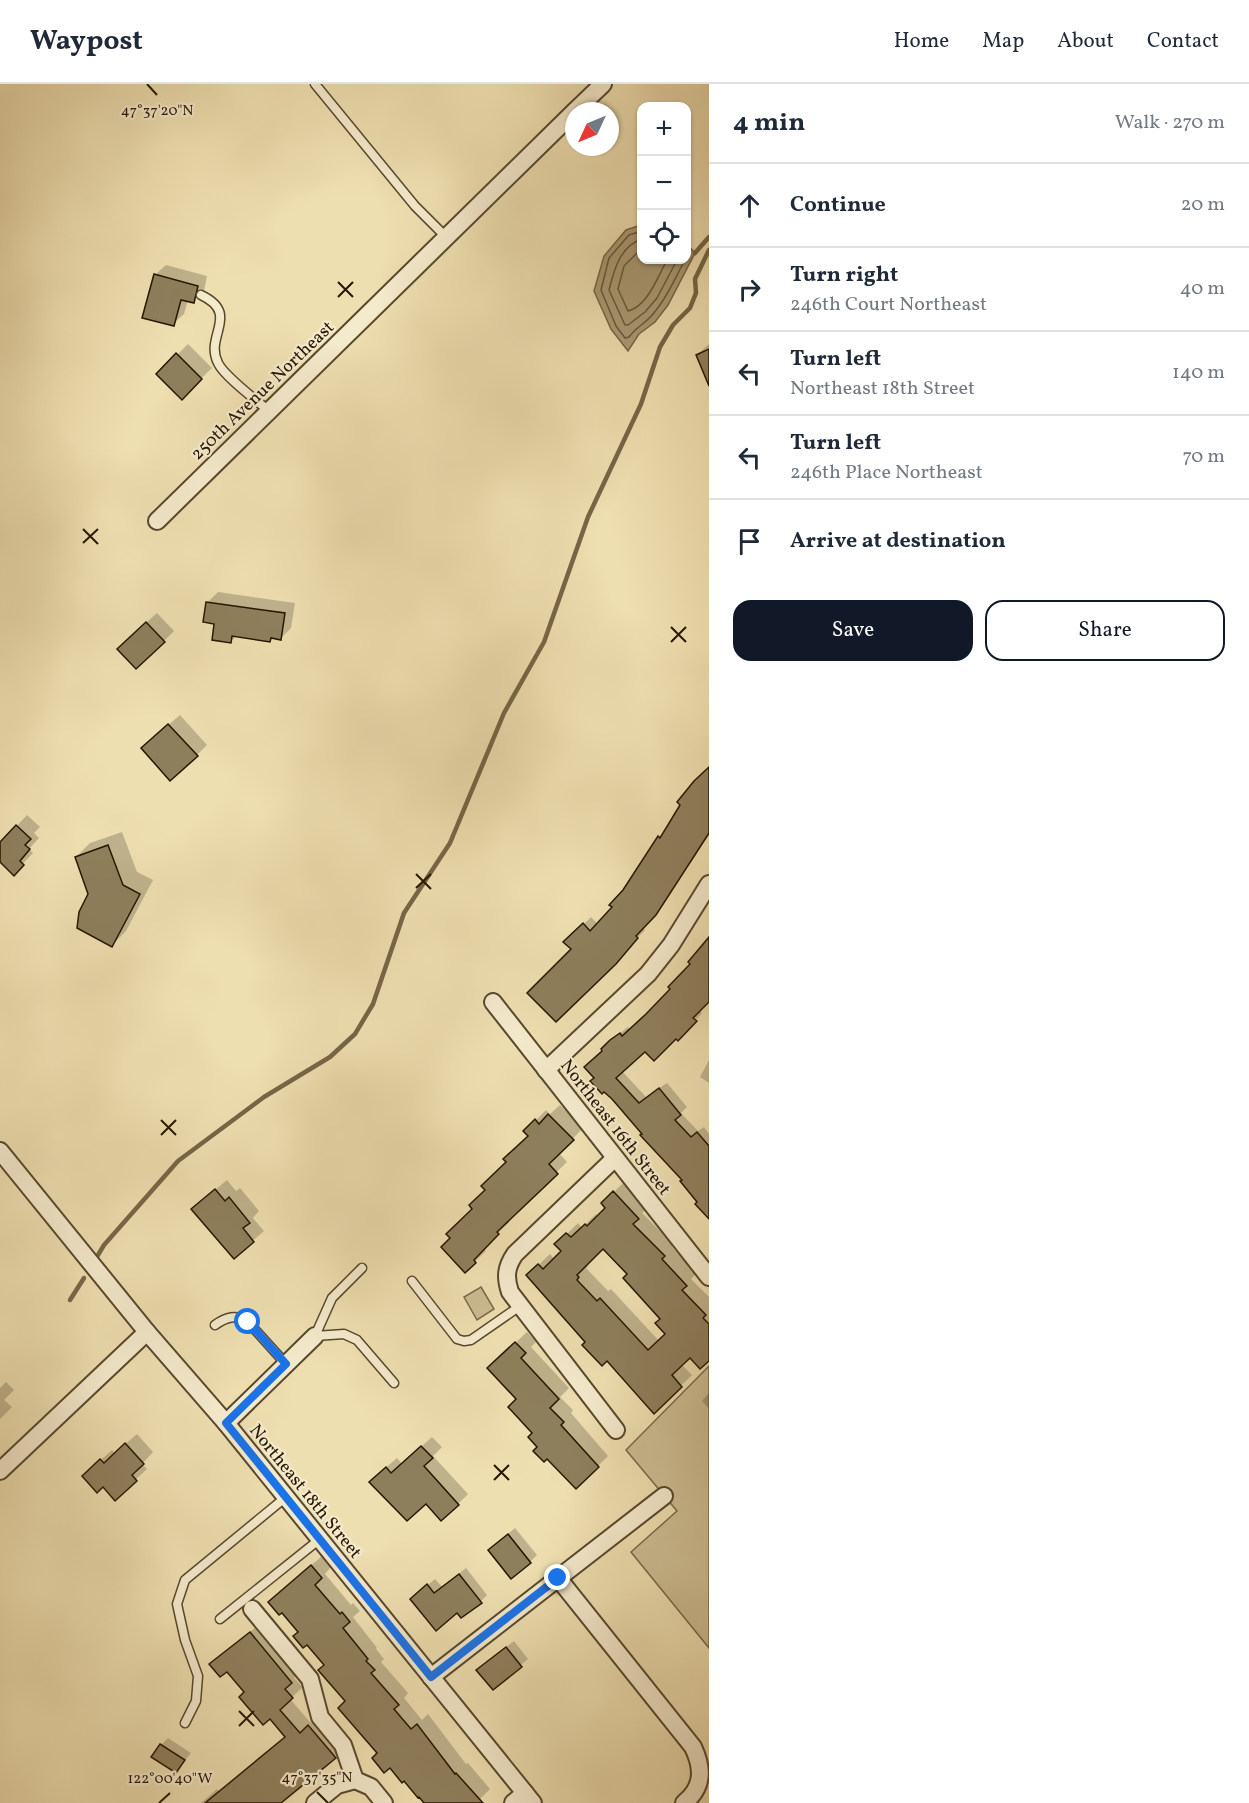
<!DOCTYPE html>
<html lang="en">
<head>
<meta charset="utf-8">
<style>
	:root { --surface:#fff; --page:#f2f2f3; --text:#1f2937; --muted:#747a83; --line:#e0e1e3; --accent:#111827 }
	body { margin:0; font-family:Vollkorn,serif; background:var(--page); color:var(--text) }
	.controls { position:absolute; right:18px; top:18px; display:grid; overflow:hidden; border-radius:12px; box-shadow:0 2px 4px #0004 }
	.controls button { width:54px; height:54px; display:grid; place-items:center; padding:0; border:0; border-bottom:2px solid var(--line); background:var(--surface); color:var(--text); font:30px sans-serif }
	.compass { position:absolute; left:565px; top:18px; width:54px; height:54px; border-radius:50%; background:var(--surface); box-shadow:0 2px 4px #0004; rotate:226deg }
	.stop { position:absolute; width:18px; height:18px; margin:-14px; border:4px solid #1a73e8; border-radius:50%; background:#fff }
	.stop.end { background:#1a73e8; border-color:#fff; box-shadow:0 2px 6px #0008 }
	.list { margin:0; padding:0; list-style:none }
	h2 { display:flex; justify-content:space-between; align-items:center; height:78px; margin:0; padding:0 24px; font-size:26px }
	h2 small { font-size:20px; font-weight:400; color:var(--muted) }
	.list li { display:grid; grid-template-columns:39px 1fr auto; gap:18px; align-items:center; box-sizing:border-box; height:84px; padding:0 24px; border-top:2px solid var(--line) }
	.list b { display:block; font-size:22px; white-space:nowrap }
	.list p { margin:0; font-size:20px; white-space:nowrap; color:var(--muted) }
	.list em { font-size:20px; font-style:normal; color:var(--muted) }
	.actions { display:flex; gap:12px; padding:18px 24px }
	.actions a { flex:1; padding:14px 0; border:2px solid var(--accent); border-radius:18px; text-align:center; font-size:21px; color:var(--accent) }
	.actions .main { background:var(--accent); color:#fff }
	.icon { flex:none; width:33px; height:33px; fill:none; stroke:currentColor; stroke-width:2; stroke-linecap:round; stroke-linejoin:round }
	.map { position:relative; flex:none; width:709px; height:1719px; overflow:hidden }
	header { display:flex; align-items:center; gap:36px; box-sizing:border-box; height:84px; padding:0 30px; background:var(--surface); border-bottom:2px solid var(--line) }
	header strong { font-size:28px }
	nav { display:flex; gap:33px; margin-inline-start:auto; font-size:21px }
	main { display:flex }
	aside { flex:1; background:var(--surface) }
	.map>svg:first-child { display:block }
	.green { fill:#ccbd92; stroke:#796a4a; stroke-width:1.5 }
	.water { fill:#aa9b74; stroke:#756646; stroke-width:1.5 }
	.shadow { fill:#0003; fill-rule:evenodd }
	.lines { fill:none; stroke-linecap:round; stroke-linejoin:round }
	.shore { stroke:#68583a; stroke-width:1.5 }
	.stream { stroke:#756646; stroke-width:4.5 }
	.building { fill:#8e7f5c; stroke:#261601; stroke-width:1.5; fill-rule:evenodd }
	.service-casing { stroke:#58482d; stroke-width:11 }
	.minor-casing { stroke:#58482d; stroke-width:20 }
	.service { stroke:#f4eacc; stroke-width:8 }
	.minor { stroke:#f4eacc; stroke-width:16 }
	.route { stroke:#1a73e8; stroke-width:8 }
	.ticks { fill:none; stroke:#261601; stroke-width:2 }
	.labels { text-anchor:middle; stroke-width:4.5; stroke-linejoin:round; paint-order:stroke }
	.street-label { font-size:18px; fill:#261601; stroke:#f4eacc }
	.ticks-label { font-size:15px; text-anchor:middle; fill:#261601; stroke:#f4eacc; stroke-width:4.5; stroke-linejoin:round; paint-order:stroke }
</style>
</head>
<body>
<header>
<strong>Waypost</strong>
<nav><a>Home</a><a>Map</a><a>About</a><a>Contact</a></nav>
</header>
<main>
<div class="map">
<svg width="709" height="1719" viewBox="0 0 709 1719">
	<rect width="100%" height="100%" fill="#eedfb0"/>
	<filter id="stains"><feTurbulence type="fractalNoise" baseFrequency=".00333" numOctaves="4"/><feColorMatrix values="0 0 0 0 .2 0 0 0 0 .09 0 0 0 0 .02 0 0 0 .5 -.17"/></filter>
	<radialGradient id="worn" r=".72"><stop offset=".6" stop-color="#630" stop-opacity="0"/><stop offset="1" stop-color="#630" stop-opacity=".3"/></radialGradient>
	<g class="green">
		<path d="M 481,1203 L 494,1225 L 477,1236 L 464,1213 Z"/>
		<path d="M 709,1282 L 709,1564 L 631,1468 L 677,1427 L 626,1366 Z"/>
	</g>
	<path class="water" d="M 641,141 L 642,176 L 686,176 L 687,160 L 695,169 L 668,221 L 655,238 L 639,250 L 628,267 L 611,245 L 594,207 L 604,172 L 626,146 Z"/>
	<g class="shadow">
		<path d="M 166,181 L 207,192 L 204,207 L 193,217 L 188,216 L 184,230 L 173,240 L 155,191 Z"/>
		<path d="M 188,260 L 212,284 L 182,313 L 158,290 Z"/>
		<path d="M 709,260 L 709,289 L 697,271 Z"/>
		<path d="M 218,508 L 295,519 L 291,544 L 281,554 L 274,553 L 270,557 L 237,551 L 231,558 L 216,539 L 207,519 Z"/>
		<path d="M 157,529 L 174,547 L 164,557 L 129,554 Z"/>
		<path d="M 180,631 L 207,661 L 197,671 L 153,654 Z"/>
		<path d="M 709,684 L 709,751 L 663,821 L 642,844 L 645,846 L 607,886 L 573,865 L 566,858 L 591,833 L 598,840 L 614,823 L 659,753 L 667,746 Z"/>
		<path d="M 27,731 L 40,743 L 34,749 L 39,754 L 29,765 L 33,769 L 14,789 L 0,776 L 0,760 Z"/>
		<path d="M 122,748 L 137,788 L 153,796 L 126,847 L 112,861 L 89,810 L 76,773 L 90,759 Z"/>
		<path d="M 709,852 L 709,915 L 699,926 L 702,929 L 678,955 L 676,953 L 645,966 L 622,987 L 646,1013 L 667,999 L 687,1023 L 681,1029 L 698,1047 L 704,1043 L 709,1050 L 709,1133 L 684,1096 L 596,993 L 619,950 L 628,943 L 630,946 L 672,905 L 708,857 L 706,856 Z"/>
		<path d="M 709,976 L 709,999 L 700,993 Z"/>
		<path d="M 560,1021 L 583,1044 L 559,1069 L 567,1078 L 507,1137 L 509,1138 L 483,1164 L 486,1167 L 465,1187 L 474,1125 L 486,1106 L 530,1051 L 525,1047 L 546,1026 L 550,1030 Z"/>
		<path d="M 227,1096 L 236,1107 L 240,1104 L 259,1127 L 253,1134 L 264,1147 L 234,1173 L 193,1125 Z"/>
		<path d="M 624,1098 L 648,1123 L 642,1129 L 674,1161 L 672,1163 L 696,1190 L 691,1195 L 709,1213 L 709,1275 L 690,1272 L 681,1280 L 692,1291 L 654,1328 L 607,1275 L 587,1258 L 528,1191 L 550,1170 L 554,1175 L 563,1167 L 557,1160 L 578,1139 L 582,1144 L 596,1130 L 598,1132 L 607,1124 L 603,1119 ZM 603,1163 L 629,1190 L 662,1235 L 667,1250 L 659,1257 L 611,1205 L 608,1207 L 586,1184 L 588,1182 L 586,1180 Z"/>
		<path d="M 527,1248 L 536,1258 L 531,1263 L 569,1304 L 560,1313 L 573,1326 L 571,1329 L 608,1372 L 598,1382 L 539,1363 L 500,1273 Z"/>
		<path d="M 6,1298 L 14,1306 L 4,1316 L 12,1323 L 0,1335 L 0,1304 Z"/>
		<path d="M 708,1310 L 709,1310 L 709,1325 L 702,1317 Z"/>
		<path d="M 137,1350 L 153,1368 L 142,1380 L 147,1385 L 115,1415 L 95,1381 L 112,1366 L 115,1369 Z"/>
		<path d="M 432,1353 L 442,1363 L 433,1372 L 468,1410 L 458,1420 L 426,1418 L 381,1388 L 397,1374 L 402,1380 Z"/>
		<path d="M 515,1444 L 537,1471 L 530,1478 L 497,1459 Z"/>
		<path d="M 322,1472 L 331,1483 L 325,1490 L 351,1521 L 353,1519 L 360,1527 L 353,1533 L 377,1564 L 376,1565 L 384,1575 L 381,1578 L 408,1609 L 404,1614 L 422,1636 L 428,1630 L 466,1680 L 468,1679 L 490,1705 L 476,1719 L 423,1719 L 404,1695 L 379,1669 L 326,1581 L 300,1548 L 280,1508 Z"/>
		<path d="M 466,1484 L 487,1511 L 481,1517 L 458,1527 L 418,1509 L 435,1495 L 442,1503 Z"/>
		<path d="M 261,1539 L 301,1587 L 294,1594 L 303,1603 L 290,1615 L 311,1639 L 320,1632 L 346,1662 L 278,1719 L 201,1719 L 217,1705 L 219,1707 L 222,1705 L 286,1652 L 227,1586 L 211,1580 Z"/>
		<path d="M 514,1557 L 528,1575 L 493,1604 L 485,1579 Z"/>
		<path d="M 168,1654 L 191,1669 L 176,1688 L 161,1661 Z"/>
	</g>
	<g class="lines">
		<g class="shore">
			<path d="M 642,147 L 629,151 L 609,174 L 601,206 L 616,242 L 625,254 L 629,253 C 636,243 646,239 653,230 C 667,214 675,194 685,176"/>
			<path d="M 642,155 C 620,162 614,186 609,206 L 625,241 L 628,241 L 645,228 L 657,214 L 677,176"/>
			<path d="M 642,164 L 624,182 L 618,205 L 628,227 C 648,222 658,192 667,176"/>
		</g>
		<g class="stream">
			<path d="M 695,169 L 709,153"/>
			<path d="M 98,1171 L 104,1161 L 178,1077 L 264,1013 L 330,973 L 355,950 L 373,920 L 404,829 L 450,759 L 504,629 L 544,558 L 588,433 L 641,320 L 660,263 L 673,241 L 690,224 L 696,209 L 695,195 L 709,166"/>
			<path d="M 70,1216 L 84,1194"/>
		</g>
	</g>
	<g class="building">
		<path d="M 154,190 L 198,202 L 194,219 L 181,216 L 174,242 L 142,234 Z"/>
		<path d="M 709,265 L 709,302 L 696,271 Z"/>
		<path d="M 176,269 L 202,295 L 182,316 L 156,290 Z"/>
		<path d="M 206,518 L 285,529 L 281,556 L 271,554 L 270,558 L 232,552 L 231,559 L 212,556 L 214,540 L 203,538 Z"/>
		<path d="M 146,538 L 165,558 L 136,585 L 117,565 Z"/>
		<path d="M 168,640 L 198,672 L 170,697 L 141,664 Z"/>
		<path d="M 709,683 L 709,749 L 656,831 L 636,852 L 638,854 L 616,880 L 556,938 L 527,909 L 571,865 L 563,858 L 583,839 L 590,847 L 612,823 L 609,821 L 623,806 L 658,752 L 660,754 L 680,721 L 677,718 L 694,697 Z"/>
		<path d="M 16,741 L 31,755 L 25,761 L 30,765 L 20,777 L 24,781 L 14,792 L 0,778 L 0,758 Z"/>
		<path d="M 108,761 L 123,801 L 140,810 L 112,863 L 77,844 L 79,828 L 88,810 L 75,773 Z"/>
		<path d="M 709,853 L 709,918 L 693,934 L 697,937 L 678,957 L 676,955 L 654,977 L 645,968 L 616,994 L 639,1019 L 659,1004 L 681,1031 L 675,1036 L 691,1053 L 697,1048 L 709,1062 L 709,1135 L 695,1120 L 697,1118 L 680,1097 L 682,1096 L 640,1051 L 642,1050 L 612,1015 L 604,1008 L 602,1010 L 590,997 L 594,994 L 584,983 L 602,967 L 601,965 L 610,956 L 620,949 L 622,952 L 646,930 L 670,905 L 668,903 L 690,880 L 688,878 Z"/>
		<path d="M 548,1030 L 574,1056 L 549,1080 L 558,1090 L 497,1148 L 499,1150 L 474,1176 L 476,1179 L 465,1189 L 441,1163 L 450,1154 L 446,1150 L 472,1125 L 469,1121 L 485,1106 L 481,1102 L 506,1078 L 503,1075 L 528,1052 L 523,1047 L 535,1035 L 539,1040 Z"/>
		<path d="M 215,1105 L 225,1117 L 229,1113 L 250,1139 L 243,1144 L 254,1158 L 234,1175 L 191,1125 Z"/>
		<path d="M 613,1107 L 639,1135 L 633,1140 L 665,1172 L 662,1175 L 687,1202 L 682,1206 L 706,1231 L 703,1234 L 709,1240 L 709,1277 L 700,1285 L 690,1274 L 672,1291 L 682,1303 L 654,1330 L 607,1277 L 602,1282 L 582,1261 L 585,1258 L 526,1191 L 538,1180 L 543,1185 L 561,1167 L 554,1160 L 566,1149 L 571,1153 L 585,1140 L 587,1142 L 605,1124 L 601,1119 ZM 603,1165 L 627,1190 L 623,1194 L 660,1235 L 655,1239 L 665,1250 L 648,1266 L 600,1214 L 597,1217 L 577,1196 L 579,1193 L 577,1191 Z"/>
		<path d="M 515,1258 L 526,1269 L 521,1274 L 559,1315 L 550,1324 L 564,1338 L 561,1341 L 599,1383 L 576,1405 L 547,1375 L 544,1378 L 533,1367 L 537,1363 L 528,1353 L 532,1349 L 508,1323 L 516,1315 L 487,1284 Z"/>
		<path d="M 125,1359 L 144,1380 L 132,1391 L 137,1397 L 115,1417 L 103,1403 L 97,1409 L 82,1392 L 100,1375 L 104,1379 Z"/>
		<path d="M 421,1362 L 433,1374 L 424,1382 L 459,1421 L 441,1437 L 426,1420 L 407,1437 L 369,1398 L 386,1383 L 391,1389 Z"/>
		<path d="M 508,1450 L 531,1479 L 511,1495 L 488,1466 Z"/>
		<path d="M 311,1481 L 322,1494 L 315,1501 L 340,1530 L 342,1528 L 350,1538 L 343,1544 L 368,1575 L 366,1577 L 375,1586 L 371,1589 L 399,1621 L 394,1625 L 411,1645 L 417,1640 L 455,1690 L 456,1689 L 483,1719 L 424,1719 L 419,1713 L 418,1714 L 404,1697 L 402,1699 L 390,1684 L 384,1689 L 372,1674 L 377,1669 L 338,1624 L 345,1617 L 318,1586 L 324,1581 L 307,1561 L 303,1564 L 293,1552 L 298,1548 L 282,1529 L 279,1531 L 268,1518 Z"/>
		<path d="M 459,1490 L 482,1519 L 461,1534 L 457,1529 L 436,1547 L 410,1515 L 427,1500 L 434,1509 Z"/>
		<path d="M 250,1548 L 292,1599 L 285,1605 L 293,1614 L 280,1626 L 300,1649 L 308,1641 L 336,1674 L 281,1719 L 205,1719 L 285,1653 L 270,1635 L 263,1641 L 239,1613 L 244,1608 L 227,1588 L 220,1593 L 209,1580 Z"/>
		<path d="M 506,1563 L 522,1583 L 493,1606 L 476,1586 Z"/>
		<path d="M 160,1660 L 185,1676 L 176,1689 L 151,1673 Z"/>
	</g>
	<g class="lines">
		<g class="service-casing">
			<g id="service">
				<path d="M 315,0 L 415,122 L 446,153"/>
				<path d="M 201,211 C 241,230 204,252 218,279 C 224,292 256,316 269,327"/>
				<path d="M 362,1184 L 332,1214 L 315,1252 L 344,1250 L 357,1256 L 394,1299"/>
				<path d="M 412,1197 L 457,1255 L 464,1257 L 471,1256 L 520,1222"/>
				<path d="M 215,1241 C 226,1233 236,1230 248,1238 L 286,1280"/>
				<path d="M 220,1535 L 320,1455"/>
				<path d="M 185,1639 L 196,1617 L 198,1592 L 185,1556 L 177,1520 L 185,1496 L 286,1413"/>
			</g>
		</g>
		<g class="minor-casing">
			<g id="minor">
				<path d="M 575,27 L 603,0"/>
				<path d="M 157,437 L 574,28"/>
				<path d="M 493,918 L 709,1193"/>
				<path d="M 546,986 L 648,890 L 671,861 L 709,800"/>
				<path d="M 0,1067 L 147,1248 L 226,1339 L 533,1719"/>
				<path d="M 615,1074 L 515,1170 C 506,1183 505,1193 510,1208 L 616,1346"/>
				<path d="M 226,1339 L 315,1252"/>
				<path d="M 0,1387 L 147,1248"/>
				<path d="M 558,1494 L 693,1663 C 703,1684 704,1703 684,1719"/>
				<path d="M 252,1525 L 310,1595 L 320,1633 L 343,1661 L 355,1696 L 371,1703 L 384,1719"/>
				<path d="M 431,1593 L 664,1412"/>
				<path d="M 315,1719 L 337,1701 L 355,1696"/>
				<path d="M 513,1719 L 525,1709"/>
			</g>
		</g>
		<use href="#service" class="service"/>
		<use href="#minor" class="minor"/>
	</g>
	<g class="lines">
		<path class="route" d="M 248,1238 L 286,1280 L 226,1339 L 431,1593 L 558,1494"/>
	</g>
	<path class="ticks" d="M 147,0 L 157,11M 338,198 L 353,213M 338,213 L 353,198M 83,445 L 98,460M 83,459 L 98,445M 671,543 L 686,558M 671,558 L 686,543M 416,790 L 431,805M 416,804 L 431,790M 161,1036 L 176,1051M 161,1051 L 176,1036M 494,1381 L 509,1396M 494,1396 L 509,1381M 239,1627 L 254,1642M 239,1642 L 254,1627M 317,1708 L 328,1719M 159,1719 L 170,1709"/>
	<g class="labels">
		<g class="street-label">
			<text transform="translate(262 306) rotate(-44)" y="6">250th Avenue Northeast</text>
			<text transform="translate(616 1043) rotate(52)" y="6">Northeast 16th Street</text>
			<text transform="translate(306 1407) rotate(51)" y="6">Northeast 18th Street</text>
		</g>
	</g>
	<g class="ticks-label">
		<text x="157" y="31">47°37'20"N</text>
		<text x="317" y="1698">47°37'35"N</text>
		<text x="170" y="1699">122°00'40"W</text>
	</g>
	<rect width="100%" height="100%" filter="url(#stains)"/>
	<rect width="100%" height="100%" fill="url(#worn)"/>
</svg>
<div class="controls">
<button>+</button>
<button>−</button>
<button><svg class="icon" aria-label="locate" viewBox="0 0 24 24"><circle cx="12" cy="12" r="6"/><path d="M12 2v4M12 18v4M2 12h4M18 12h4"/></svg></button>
</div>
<svg class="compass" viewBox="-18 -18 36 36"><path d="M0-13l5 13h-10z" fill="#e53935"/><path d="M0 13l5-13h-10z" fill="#747a83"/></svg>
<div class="stop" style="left:248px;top:1238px"></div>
<div class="stop end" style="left:558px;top:1494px"></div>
</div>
<aside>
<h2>4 min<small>Walk · 270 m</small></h2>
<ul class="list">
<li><svg class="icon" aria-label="ahead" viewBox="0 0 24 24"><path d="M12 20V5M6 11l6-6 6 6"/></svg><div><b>Continue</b></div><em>20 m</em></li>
<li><svg class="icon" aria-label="right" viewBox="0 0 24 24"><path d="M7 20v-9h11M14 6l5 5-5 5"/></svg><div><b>Turn right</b><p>246th Court Northeast</p></div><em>40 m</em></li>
<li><svg class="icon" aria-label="left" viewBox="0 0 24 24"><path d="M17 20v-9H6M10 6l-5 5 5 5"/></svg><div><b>Turn left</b><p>Northeast 18th Street</p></div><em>140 m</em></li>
<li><svg class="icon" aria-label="left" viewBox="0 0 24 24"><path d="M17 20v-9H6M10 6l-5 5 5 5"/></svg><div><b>Turn left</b><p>246th Place Northeast</p></div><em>70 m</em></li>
<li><svg class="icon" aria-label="arrive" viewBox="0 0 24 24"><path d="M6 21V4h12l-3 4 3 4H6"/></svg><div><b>Arrive at destination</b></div></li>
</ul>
<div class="actions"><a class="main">Save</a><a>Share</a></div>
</aside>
</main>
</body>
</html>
